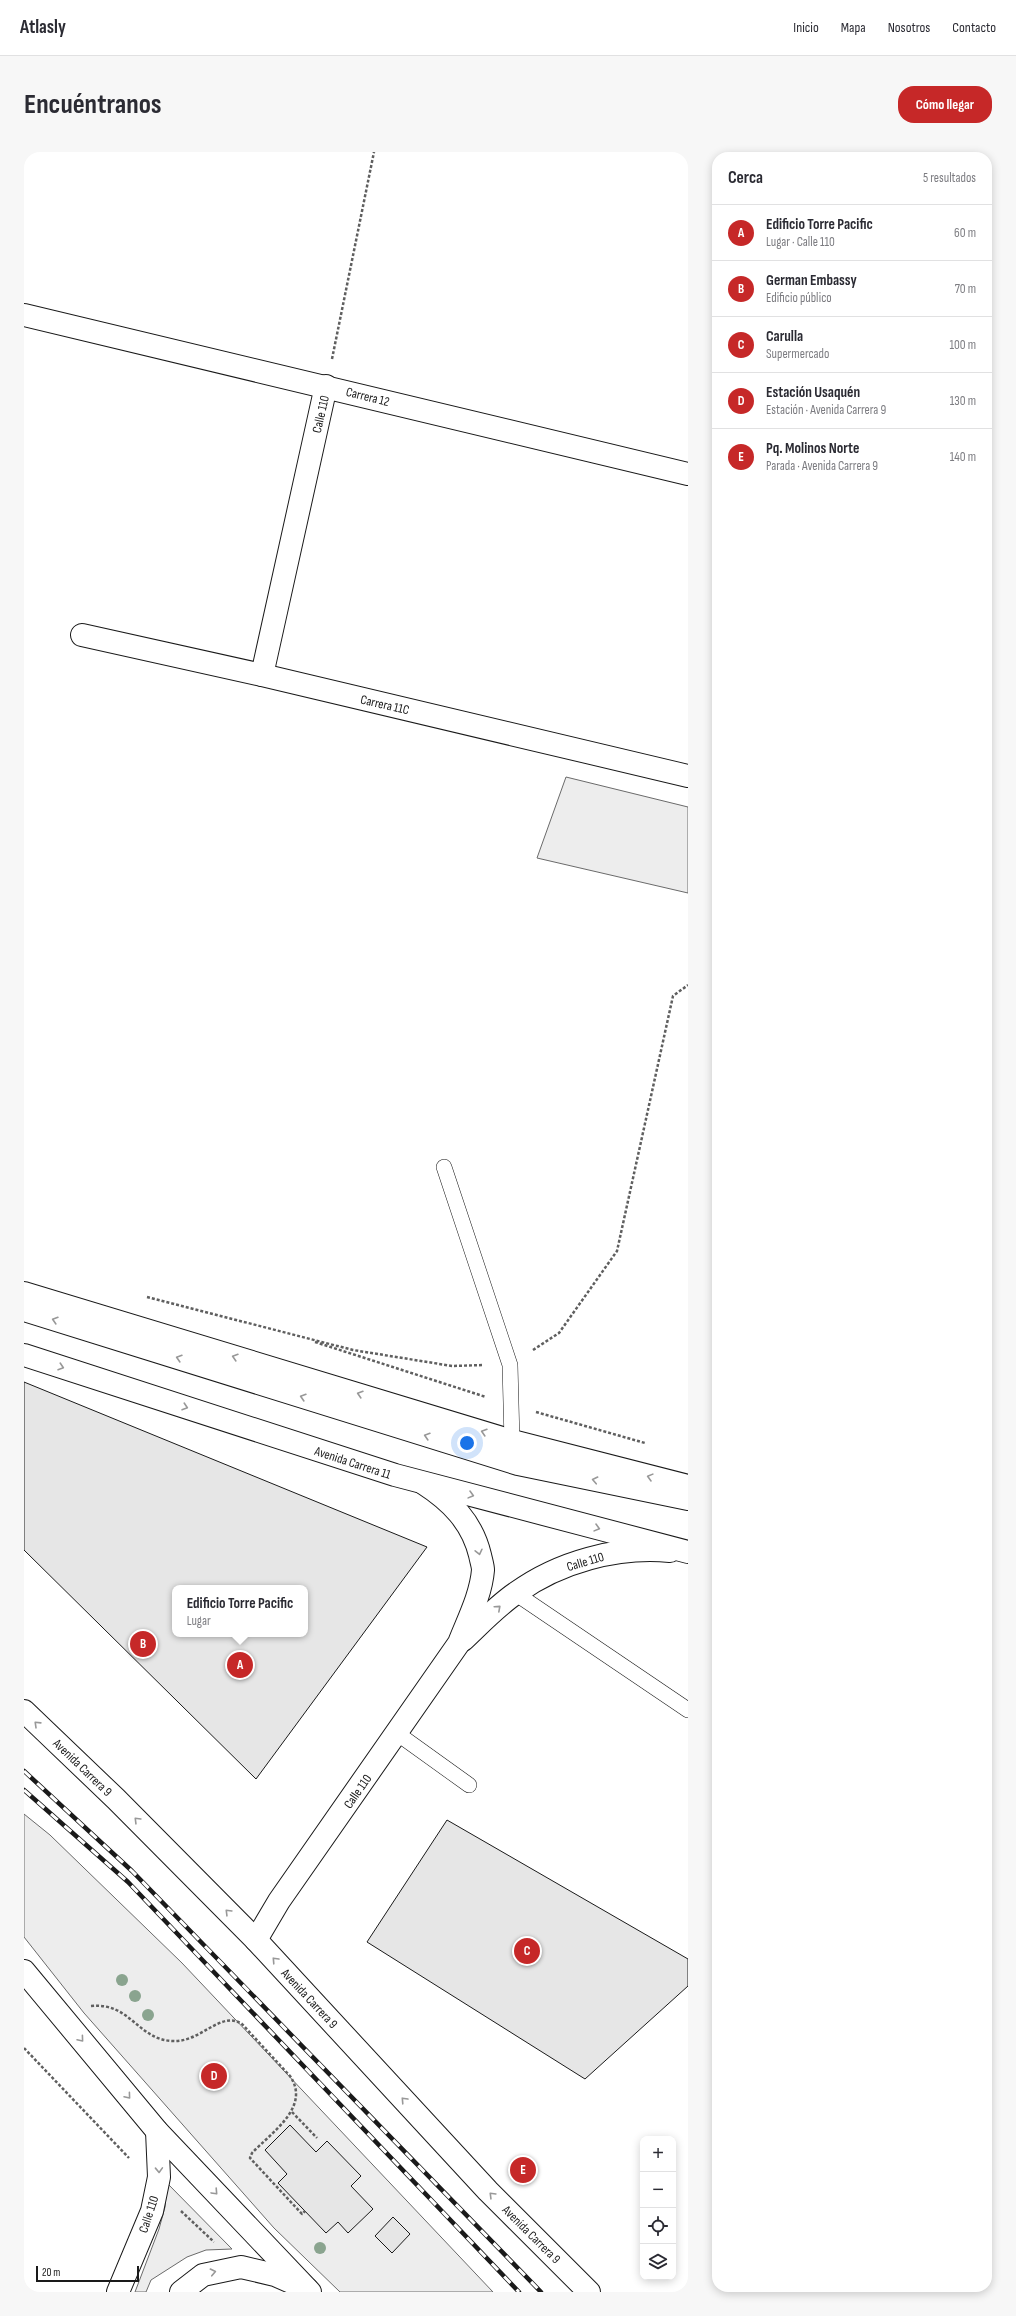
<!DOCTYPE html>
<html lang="es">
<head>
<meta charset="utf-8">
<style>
	:root { --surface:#fff; --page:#f7f7f7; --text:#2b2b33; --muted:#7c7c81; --line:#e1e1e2; --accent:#c62828 }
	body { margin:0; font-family:"Sofia Sans Condensed",sans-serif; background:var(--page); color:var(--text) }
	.controls { position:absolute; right:12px; bottom:12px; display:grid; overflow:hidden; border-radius:8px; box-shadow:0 2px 10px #0003 }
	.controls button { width:36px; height:36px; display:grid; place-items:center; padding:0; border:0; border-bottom:1px solid var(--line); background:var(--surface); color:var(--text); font:20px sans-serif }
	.scale { position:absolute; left:12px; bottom:10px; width:103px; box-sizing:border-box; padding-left:4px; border:2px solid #1a1a1a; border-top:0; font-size:11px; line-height:14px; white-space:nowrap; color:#1a1a1a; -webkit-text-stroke:3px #fff; paint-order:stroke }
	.you { position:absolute; left:443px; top:1291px; width:14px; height:14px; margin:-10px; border:3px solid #fff; border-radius:50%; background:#1a73e8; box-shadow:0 0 0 6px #1a73e833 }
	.badge { display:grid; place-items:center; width:26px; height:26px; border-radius:50%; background:var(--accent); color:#fff; font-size:13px; font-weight:700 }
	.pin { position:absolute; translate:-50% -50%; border:2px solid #fff; box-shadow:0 1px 4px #0006 }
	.popup { position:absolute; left:148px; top:1433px; width:136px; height:52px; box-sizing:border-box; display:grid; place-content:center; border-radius:8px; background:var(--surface); filter:drop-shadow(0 1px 3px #0005); font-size:13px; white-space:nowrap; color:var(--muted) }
	.popup b { font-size:15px; color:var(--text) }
	.popup::after { content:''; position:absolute; left:50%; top:100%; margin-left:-8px; border:8px solid transparent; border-top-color:var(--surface) }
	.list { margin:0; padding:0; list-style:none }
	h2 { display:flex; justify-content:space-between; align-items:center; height:52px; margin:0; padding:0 16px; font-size:17px }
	h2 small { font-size:13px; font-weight:400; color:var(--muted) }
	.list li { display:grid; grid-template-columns:26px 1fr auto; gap:12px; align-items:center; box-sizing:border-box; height:56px; padding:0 16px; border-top:1px solid var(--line) }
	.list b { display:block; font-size:15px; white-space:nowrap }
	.list p { margin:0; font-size:13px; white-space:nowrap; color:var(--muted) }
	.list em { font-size:13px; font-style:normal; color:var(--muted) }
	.icon { flex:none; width:22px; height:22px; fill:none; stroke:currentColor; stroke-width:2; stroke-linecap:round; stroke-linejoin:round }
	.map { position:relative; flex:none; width:664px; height:2140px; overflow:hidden; border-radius:16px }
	header { display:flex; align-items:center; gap:24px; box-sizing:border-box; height:56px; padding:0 20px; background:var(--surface); border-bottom:1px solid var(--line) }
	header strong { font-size:19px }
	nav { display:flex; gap:22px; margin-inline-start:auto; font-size:14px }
	.intro { display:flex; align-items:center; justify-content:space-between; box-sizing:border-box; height:96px; padding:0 24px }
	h1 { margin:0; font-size:28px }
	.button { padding:10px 18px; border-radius:16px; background:var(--accent); color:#fff; font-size:14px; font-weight:700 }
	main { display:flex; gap:24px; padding:0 24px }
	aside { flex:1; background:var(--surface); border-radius:16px; box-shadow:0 2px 10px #0003 }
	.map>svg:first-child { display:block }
	.built { fill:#ededed; stroke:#6a6a6a }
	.building { fill:#e6e6e6; stroke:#1a1a1a; fill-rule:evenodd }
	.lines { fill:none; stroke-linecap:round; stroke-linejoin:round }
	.service-casing { stroke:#1a1a1a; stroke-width:16 }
	.minor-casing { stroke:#1a1a1a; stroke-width:24 }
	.tertiary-casing { stroke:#1a1a1a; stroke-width:24 }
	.secondary-casing { stroke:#1a1a1a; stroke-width:24 }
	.primary-casing { stroke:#1a1a1a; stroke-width:24 }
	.path { stroke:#5f5f5f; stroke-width:2.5; stroke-dasharray:3 2; stroke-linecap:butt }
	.service { stroke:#fff; stroke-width:15 }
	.minor { stroke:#fff; stroke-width:22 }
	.tertiary { stroke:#fff; stroke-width:22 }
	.secondary { stroke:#fff; stroke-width:22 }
	.primary { stroke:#fff; stroke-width:22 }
	.rail-casing { stroke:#1a1a1a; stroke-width:4.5 }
	.rail { stroke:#fff; stroke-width:3; stroke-dasharray:9; stroke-linecap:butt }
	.tree { fill:#8aa48f }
	.oneway { stroke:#989898 }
	.labels { text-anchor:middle; stroke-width:3; stroke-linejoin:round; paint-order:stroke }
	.street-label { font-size:13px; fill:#1a1a1a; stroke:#fff }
</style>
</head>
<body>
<header>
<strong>Atlasly</strong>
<nav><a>Inicio</a><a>Mapa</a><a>Nosotros</a><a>Contacto</a></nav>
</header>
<div class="intro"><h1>Encuéntranos</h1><a class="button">Cómo llegar</a></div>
<main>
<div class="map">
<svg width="664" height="2140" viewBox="0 0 664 2140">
	<rect width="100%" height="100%" fill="#fff"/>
	<g class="built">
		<path d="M 542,625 L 664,655 L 664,741 L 513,706 Z"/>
		<path d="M 0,1662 L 26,1683 L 158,1811 L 469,2140 L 316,2140 L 250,2076 L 60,1861 L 0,1785 Z"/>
		<path d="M 143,2031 L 208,2097 L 182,2098 L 163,2105 L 127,2128 L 122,2140 L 111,2140 L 135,2077 L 141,2055 Z"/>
	</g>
	<g class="building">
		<path d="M 0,1230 L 403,1395 L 232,1627 L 0,1398 ZM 151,1436 L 281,1436 L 281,1482 L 151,1482 Z"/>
		<path d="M 423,1668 L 664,1807 L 664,1834 L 561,1927 L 343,1790 Z"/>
		<path d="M 266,1973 L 292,2000 L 303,1989 L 337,2024 L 327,2034 L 349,2057 L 324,2081 L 314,2070 L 302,2081 L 254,2031 L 263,2022 L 241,1998 Z"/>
		<path d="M 369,2065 L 386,2082 L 368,2101 L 351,2084 Z"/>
	</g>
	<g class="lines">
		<g class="service-casing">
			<g id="service">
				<path d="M 420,1015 L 486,1213 L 488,1289"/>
				<path d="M 491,1441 L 664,1558"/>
				<path d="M 374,1582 L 445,1633"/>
			</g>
		</g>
		<g class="minor-casing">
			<g id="minor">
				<path d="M 0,163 L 664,322"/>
				<path d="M 58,483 L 238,523 L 664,624"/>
				<path d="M 238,523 L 302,234"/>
				<path d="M 439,1488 C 456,1472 473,1454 492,1441 C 535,1410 593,1394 646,1399"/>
				<path d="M 232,1788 L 255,1749 L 435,1491 C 444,1468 457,1443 459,1418 C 459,1414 457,1408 456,1403 C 448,1370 427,1349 399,1331"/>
			</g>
		</g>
		<g class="tertiary-casing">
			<g id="tertiary">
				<path d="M 94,2140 L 128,2059 L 135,2025 L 133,1979"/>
				<path d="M 157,2140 L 179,2123 L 217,2115 L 251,2123 L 283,2137"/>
			</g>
		</g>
		<g class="secondary-casing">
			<g id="secondary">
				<path d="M 0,1158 L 494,1312 L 664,1347"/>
				<path d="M 0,1203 L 371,1323 L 664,1400"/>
			</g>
		</g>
		<g class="primary-casing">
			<g id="primary">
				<path d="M 0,1141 L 488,1289 L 664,1334"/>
				<path d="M 0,1559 L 92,1647 L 232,1788 L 464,2039 L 565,2140"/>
				<path d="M 0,1819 L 133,1979 L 286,2140"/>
			</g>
		</g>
		<g class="path">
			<path d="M 308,207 L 350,0"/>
			<path d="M 123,1145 L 329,1198 L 428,1214 L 460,1213"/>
			<path d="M 291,1190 L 462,1245"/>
			<path d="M 509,1198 L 535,1181 L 593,1099 L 649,844 L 664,833"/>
			<path d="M 512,1260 L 621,1291"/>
			<path d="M 67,1854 C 107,1850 114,1889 150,1889 C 177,1890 197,1858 218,1872 L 266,1924 C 287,1955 248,1980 228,2001 L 226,2006 L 278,2062 L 281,2059"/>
			<path d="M 0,1896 L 105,2006"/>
			<path d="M 268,1960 L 293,1986"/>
			<path d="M 157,2059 L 190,2090"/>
		</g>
		<use href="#service" class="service"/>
		<use href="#minor" class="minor"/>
		<use href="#tertiary" class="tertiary"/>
		<use href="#secondary" class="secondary"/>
		<use href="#primary" class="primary"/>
		<g class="rail-casing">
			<g id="rail">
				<path d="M 0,1619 L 108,1719 L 517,2140"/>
				<path d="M 0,1638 L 104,1730 L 495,2140"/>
			</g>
		</g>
		<use href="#rail" class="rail"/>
	</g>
	<g class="tree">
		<circle cx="98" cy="1828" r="6"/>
		<circle cx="111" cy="1844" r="6"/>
		<circle cx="124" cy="1863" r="6"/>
		<circle cx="296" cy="2096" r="6"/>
	</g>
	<defs><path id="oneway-chevron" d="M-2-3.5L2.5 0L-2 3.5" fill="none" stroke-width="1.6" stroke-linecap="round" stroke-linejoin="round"/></defs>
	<g class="oneway">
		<use href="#oneway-chevron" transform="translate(31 1168) rotate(-163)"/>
		<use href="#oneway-chevron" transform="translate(211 1205) rotate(-163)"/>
		<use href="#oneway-chevron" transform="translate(155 1206) rotate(-163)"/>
		<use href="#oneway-chevron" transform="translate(37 1215) rotate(18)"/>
		<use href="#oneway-chevron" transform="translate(336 1242) rotate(-163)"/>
		<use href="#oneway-chevron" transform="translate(279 1245) rotate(-163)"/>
		<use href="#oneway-chevron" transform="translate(161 1255) rotate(18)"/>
		<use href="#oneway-chevron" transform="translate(460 1280) rotate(-163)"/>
		<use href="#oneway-chevron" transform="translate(403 1284) rotate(-163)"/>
		<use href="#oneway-chevron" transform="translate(626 1325) rotate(-165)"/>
		<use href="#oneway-chevron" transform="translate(571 1328) rotate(-168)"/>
		<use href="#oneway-chevron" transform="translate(447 1343) rotate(15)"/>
		<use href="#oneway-chevron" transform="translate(573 1376) rotate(15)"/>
		<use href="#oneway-chevron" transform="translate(455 1400) rotate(77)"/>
		<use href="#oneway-chevron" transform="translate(474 1456) rotate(-42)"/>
		<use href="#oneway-chevron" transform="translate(13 1572) rotate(-136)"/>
		<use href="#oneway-chevron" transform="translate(113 1668) rotate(-135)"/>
		<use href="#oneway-chevron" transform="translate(204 1760) rotate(-135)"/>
		<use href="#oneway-chevron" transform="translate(251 1808) rotate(-133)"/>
		<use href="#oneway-chevron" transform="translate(57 1887) rotate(50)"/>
		<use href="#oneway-chevron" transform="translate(104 1944) rotate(50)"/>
		<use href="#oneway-chevron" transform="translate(380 1948) rotate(-133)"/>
		<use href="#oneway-chevron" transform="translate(135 2018) rotate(88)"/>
		<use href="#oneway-chevron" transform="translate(191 2040) rotate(47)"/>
		<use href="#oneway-chevron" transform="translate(468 2043) rotate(-135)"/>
		<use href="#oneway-chevron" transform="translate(189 2120) rotate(-12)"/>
	</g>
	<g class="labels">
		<g class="street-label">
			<text transform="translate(344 244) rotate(14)" y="5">Carrera 12</text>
			<text transform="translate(296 262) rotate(-77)" y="5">Calle 110</text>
			<text transform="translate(361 552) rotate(13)" y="5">Carrera 11C</text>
			<text transform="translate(329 1310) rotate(18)" y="5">Avenida Carrera 11</text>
			<text transform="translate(561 1409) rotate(-17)" y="5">Calle 110</text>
			<text transform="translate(59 1615) rotate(44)" y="5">Avenida Carrera 9</text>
			<text transform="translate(333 1639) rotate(-55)" y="5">Calle 110</text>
			<text transform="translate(286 1846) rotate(47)" y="5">Avenida Carrera 9</text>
			<text transform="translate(124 2062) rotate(-72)" y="5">Calle 110</text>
			<text transform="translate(508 2082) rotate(45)" y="5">Avenida Carrera 9</text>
		</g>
	</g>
</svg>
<div class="controls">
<button>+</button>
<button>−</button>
<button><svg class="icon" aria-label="locate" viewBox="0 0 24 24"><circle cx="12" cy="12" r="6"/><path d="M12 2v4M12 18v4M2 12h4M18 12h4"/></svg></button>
<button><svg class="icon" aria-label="layers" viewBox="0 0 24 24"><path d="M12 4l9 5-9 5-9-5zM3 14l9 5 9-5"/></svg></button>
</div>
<div class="scale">20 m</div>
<div class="you"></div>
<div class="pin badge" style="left:216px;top:1513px">A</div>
<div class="popup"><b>Edificio Torre Pacific</b>Lugar</div>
<div class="pin badge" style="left:119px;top:1492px">B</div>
<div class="pin badge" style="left:503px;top:1799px">C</div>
<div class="pin badge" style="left:190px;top:1924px">D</div>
<div class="pin badge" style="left:499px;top:2018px">E</div>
</div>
<aside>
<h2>Cerca<small>5 resultados</small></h2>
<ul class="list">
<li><span class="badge">A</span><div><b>Edificio Torre Pacific</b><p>Lugar · Calle 110</p></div><em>60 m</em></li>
<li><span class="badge">B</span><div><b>German Embassy</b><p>Edificio público</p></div><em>70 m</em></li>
<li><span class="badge">C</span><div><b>Carulla</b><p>Supermercado</p></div><em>100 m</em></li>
<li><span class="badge">D</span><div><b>Estación Usaquén</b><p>Estación · Avenida Carrera 9</p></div><em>130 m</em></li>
<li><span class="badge">E</span><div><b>Pq. Molinos Norte</b><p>Parada · Avenida Carrera 9</p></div><em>140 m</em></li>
</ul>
</aside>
</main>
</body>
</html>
